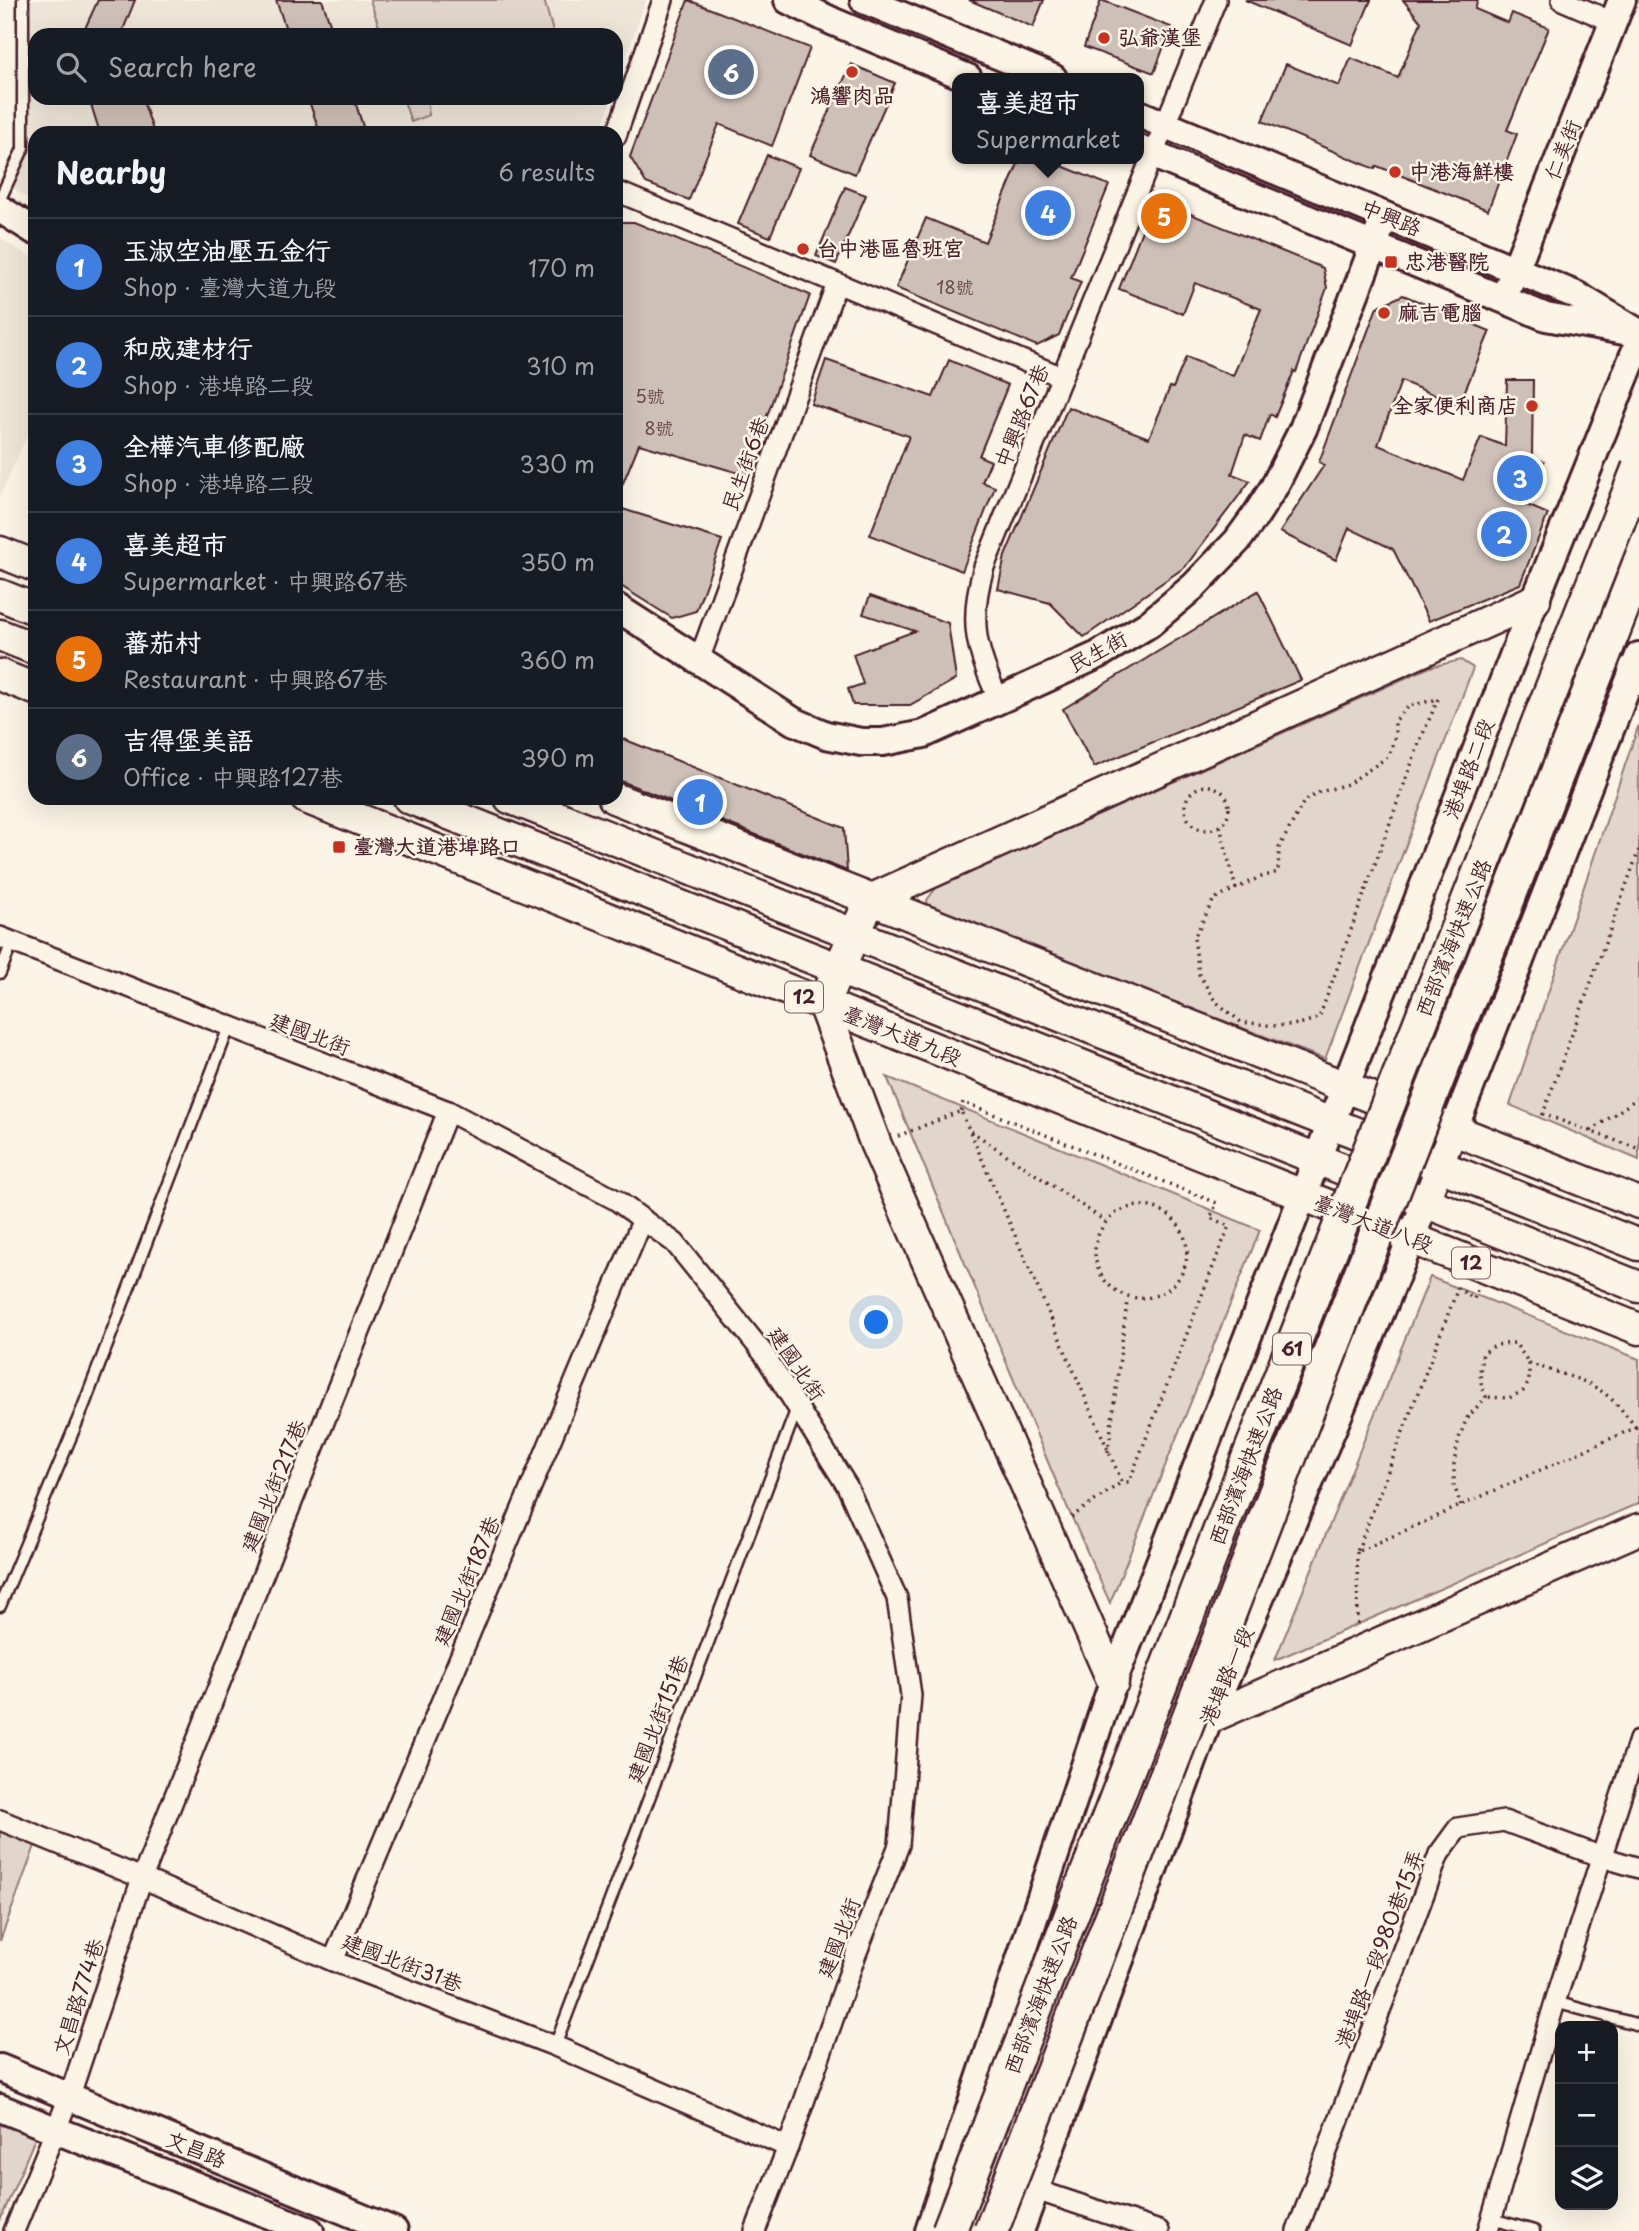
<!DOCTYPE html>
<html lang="en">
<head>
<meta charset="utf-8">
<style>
	:root { --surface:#171b24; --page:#20242c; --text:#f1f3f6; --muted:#9ea1a6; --line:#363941; --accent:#0b8043 }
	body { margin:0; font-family:"Playpen Sans","LXGW WenKai TC",sans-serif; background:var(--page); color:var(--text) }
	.controls { position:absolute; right:21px; bottom:21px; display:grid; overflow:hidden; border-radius:14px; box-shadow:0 7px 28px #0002 }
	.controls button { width:63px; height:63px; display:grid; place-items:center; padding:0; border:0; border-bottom:2px solid var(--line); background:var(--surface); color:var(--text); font:35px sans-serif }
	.you { position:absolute; left:877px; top:1323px; width:24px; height:24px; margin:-18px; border:5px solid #fff; border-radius:50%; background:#1a73e8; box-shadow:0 0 0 10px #1a73e833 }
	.badge { display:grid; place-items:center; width:46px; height:46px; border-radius:50%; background:var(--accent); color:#fff; font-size:23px; font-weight:700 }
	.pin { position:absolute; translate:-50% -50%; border:4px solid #fff; box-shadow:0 2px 7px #0006 }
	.popup { position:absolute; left:952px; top:73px; width:192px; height:91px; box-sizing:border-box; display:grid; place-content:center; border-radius:14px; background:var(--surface); filter:drop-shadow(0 2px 5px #0005); font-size:23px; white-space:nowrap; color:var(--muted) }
	.popup b { font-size:26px; color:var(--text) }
	.popup::after { content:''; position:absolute; left:50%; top:100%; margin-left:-14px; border:14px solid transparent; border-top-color:var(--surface) }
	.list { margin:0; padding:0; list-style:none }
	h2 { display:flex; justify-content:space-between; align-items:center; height:91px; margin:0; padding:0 28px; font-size:30px }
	h2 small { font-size:23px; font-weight:400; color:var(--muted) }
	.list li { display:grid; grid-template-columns:46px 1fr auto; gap:21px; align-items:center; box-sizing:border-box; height:98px; padding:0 28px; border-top:2px solid var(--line) }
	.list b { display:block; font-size:26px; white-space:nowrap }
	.list p { margin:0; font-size:23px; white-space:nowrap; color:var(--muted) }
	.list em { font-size:23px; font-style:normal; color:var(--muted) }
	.icon { flex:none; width:38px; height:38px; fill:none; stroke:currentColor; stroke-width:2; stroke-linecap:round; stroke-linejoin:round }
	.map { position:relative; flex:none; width:1639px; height:2231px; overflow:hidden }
	.search { position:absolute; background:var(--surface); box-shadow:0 7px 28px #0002; left:28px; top:28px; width:595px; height:77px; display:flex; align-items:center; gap:18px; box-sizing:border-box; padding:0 24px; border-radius:21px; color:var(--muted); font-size:26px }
	.panel { position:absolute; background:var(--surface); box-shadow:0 7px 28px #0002; left:28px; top:126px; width:595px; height:679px; border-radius:21px }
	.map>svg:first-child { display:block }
	.built { fill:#eee5d7 }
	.green { fill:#e2d5ca; stroke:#967a7a; stroke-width:2 }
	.building { fill:#cfc0b7; stroke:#4a1f2b; stroke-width:2 }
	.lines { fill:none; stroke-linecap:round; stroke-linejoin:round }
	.lane-casing { stroke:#4a1f2b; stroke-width:15 }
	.street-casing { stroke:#4a1f2b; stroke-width:24 }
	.secondary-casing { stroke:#4a1f2b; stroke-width:32 }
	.primary-casing { stroke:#4a1f2b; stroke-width:35 }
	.path { stroke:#4a1f2b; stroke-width:3.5; stroke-dasharray:2 5; stroke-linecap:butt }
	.lane { stroke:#fcf5e5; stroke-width:10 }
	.street { stroke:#fcf5e5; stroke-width:19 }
	.secondary { stroke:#fcf5e5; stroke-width:26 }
	.primary { stroke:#fcf5e5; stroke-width:30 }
	.highway-bridge-casing { stroke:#4a1f2b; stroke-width:38; stroke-linecap:butt }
	.highway-bridge { stroke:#fcf5e5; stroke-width:33 }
	.poi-dot { fill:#c8321e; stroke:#fcf5e5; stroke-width:2.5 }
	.labels { text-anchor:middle; stroke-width:5; stroke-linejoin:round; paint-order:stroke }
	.number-label { font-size:18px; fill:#6b474e }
	.shield { fill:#fcf5e5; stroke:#7f5f63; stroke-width:2 }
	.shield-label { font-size:19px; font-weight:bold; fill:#4a1f2b }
	.poi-label { font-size:21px; font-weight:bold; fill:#4a1f2b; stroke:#fcf5e5; text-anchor:start }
	.street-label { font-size:21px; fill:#4a1f2b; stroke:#fcf5e5 }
</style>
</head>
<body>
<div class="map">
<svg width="1639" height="2231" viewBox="0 0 1639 2231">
	<rect width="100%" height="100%" fill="#fcf5e5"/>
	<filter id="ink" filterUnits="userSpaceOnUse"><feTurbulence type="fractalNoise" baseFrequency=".0143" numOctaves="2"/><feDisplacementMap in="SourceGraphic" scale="14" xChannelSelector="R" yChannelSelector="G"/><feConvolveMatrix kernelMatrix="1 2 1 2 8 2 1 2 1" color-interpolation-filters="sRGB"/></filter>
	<g filter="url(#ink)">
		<g class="built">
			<path d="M 24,0 L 646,0 L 616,86 L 616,35 L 35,35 L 35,98 L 612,98 L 600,133 L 35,133 L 35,203 L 14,189 L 22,125 Z"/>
			<path d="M 0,238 L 35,260 L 35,418 L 0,496 Z"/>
		</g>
		<g class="green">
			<path d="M 370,0 L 544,0 L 554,35 L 382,35 Z"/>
			<path d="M 403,98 L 481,98 L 450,103 L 427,98 L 429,115 L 411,122 Z"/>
			<path d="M 1461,660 L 1473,668 L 1325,1059 L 929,910 L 927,900 L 936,888 L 1430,667 Z"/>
			<path d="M 1639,724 L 1639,1160 L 1510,1105 Z"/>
			<path d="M 887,1077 L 1260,1230 L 1110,1603 L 1058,1486 Z"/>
			<path d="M 1430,1277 L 1639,1359 L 1639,1503 L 1275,1660 Z"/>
			<path d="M 0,1828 L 36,1843 L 0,1941 Z"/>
			<path d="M 0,2123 L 36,2136 L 0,2221 Z"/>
		</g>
		<g class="building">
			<path d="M 98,0 L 135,0 L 121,35 L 82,35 Z"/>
			<path d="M 276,0 L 322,0 L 334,35 L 288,35 Z"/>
			<path d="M 688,0 L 810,48 L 772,146 L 719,124 L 689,200 L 646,183 L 630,157 Z"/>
			<path d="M 969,0 L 1044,0 L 1033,27 Z"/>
			<path d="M 1101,0 L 1171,27 L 1154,73 L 1084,47 Z"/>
			<path d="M 1245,0 L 1371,0 L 1352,45 Z"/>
			<path d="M 1403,0 L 1478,0 L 1475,9 L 1508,23 L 1512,13 L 1549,28 L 1507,130 L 1517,134 L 1488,210 L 1377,166 L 1375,169 L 1262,121 L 1286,64 L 1339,86 L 1351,58 L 1398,78 L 1421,22 Z"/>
			<path d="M 851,64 L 895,83 L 855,174 L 810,155 Z"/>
			<path d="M 89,98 L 142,98 L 154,133 L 100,133 Z"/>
			<path d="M 308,98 L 354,98 L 365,133 L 320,133 Z"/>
			<path d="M 767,155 L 799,168 L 770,237 L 738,224 Z"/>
			<path d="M 1020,159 L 1045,159 L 1109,185 L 1071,278 L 1081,282 L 1059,335 L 1037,346 L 896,288 L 926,218 L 985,242 Z"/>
			<path d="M 845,187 L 866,195 L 836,264 L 816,256 Z"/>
			<path d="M 1166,204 L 1323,268 L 1327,288 L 1296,372 L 1294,371 L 1275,417 L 1270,414 L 1260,441 L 1245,435 L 1232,474 L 1250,481 L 1185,567 L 1084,637 L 1050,603 L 998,589 L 1005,556 L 1068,407 L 1149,438 L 1170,387 L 1173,388 L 1186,357 L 1233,376 L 1261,309 L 1195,283 L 1183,314 L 1119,289 L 1150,210 Z"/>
			<path d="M 616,222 L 634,222 L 810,295 L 746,475 L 639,444 L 616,500 Z"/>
			<path d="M 1403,295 L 1490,331 L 1459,405 L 1401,381 L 1378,445 L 1463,480 L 1481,437 L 1505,446 L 1507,380 L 1533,380 L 1532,457 L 1544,462 L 1527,505 L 1548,514 L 1520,584 L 1429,621 L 1393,549 L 1349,528 L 1336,560 L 1280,532 L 1324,465 L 1319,462 L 1377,307 Z"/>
			<path d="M 826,360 L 933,397 L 949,360 L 1008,385 L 979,456 L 991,461 L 982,482 L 995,487 L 962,571 L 870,535 L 909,436 L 811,404 Z"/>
			<path d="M 616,507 L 722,540 L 696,611 L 672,618 L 616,583 Z"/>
			<path d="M 1258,591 L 1301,680 L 1094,767 L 1063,709 Z"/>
			<path d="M 870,596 L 948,623 L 956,679 L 910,705 L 853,705 L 848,689 L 863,684 L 853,654 L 915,631 L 863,614 Z"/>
			<path d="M 616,736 L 844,828 L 847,871 L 616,779 Z"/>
		</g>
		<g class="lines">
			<g class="lane-casing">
				<g id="lane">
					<path d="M 0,199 L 23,149 L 23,0"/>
					<path d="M 0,973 L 12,942"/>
					<path d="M 0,1606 L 82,1410 L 229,1027"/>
					<path d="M 1555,2002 L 1639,2025"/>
					<path d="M 555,2046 L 797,1408"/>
					<path d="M 1492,2219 L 1534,2231"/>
				</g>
			</g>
			<g class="street-casing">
				<g id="street">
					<path d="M 1562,0 L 1613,22"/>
					<path d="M 616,136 L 663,0"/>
					<path d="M 616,191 L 1062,377"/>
					<path d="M 699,660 L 837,283"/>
					<path d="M 999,700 C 976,651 968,621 984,567 L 1216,0"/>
					<path d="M 0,937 L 448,1111 L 616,1200 L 675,1243 L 764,1354 L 847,1486 L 897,1598 L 911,1695 L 899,1845 L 856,1954 L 788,2147 L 755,2231"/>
					<path d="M 0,1820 L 142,1878 L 333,1961 L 555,2046 L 788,2147"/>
					<path d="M 333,1961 L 643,1219"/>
					<path d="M 1036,2190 L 1159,2231"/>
					<path d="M 14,2231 L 70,2095 L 142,1878 L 448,1111"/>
					<path d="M 1297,2231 L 1439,1854 L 1458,1828 L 1504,1821 L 1602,1857 L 1639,1868"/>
					<path d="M 1488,2231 L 1555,2002 L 1639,1740"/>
				</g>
			</g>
			<g class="secondary-casing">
				<g id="secondary">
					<path d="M 788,0 L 834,22 L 968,78"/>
					<path d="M 864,0 L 1053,78"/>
					<path d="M 1139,114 L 1576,295 L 1639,333"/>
					<path d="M 1139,149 L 1546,317 L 1624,331"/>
					<path d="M 0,209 L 35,231"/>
					<path d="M 1509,285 L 1622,0"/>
					<path d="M 616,607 L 793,721 L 826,735 L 861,742 L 883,742 L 924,734 L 1098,655 L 1149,624 L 1194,586 L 1237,541 L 1256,515 L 1274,487 L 1303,429 L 1385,216"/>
					<path d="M 0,2068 L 394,2231"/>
					<path d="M 0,2108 L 310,2231"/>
					<path d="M 929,2231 L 1113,1682 L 1535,600 L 1639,342"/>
					<path d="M 1020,2231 L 1209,1718 L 1337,1418 L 1411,1239 L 1639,656"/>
				</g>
			</g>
			<g class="primary-casing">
				<g id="primary">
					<path d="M 0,552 L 35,566"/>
					<path d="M 0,595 L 35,609"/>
					<path d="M 0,635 L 35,649"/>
					<path d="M 1634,669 L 1639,680"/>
					<path d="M 0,675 L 35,689"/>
					<path d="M 306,798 L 1639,1329"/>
					<path d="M 409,798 L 1639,1287"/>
					<path d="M 510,798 L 1639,1245"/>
					<path d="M 614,798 L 1639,1203"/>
					<path d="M 1113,1682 L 876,1145 L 823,1004 L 870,900 L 1535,600"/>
					<path d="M 1209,1718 L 1639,1529"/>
				</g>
			</g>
			<g class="path">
				<path d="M 1438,699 L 1419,743 L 1319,1018 L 1299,1024 L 1276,1026 L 1241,1022 L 1215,1001 L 1199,974 L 1194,938 L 1214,899 L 1258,878 L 1278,872 L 1279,848 L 1304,801 L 1320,792 L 1348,784 L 1389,756 L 1395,736 L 1395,721 L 1409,706 Z"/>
				<circle cx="1207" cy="808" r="22"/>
				<path d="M 1220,826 L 1236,889"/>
				<path d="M 1639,850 L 1543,1114 L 1639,1149"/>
				<path d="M 961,1111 L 963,1102 L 1217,1203 L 1210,1218 L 1229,1226 L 1129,1482 L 1122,1482"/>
				<path d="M 971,1131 L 1105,1221"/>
				<path d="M 1591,1131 L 1639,1097"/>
				<path d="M 898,1136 L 961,1111 L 1122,1482 L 1067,1520"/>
				<circle cx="1141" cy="1252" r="46"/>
				<path d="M 1477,1290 L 1474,1299 L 1458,1288 L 1357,1552 L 1639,1426"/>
				<path d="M 1529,1363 C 1582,1382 1600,1378 1636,1428"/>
				<path d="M 1108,1452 L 1127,1302"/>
				<path d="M 1461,1506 L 1454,1485 L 1454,1462 L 1459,1438 L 1467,1418 L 1486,1397 C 1479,1382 1479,1370 1483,1353 L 1496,1345 L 1515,1343 L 1529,1363 L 1529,1382 L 1523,1391 L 1509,1398 L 1486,1397"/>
				<path d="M 1357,1552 L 1358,1627"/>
			</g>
			<use href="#lane" class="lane"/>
			<use href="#street" class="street"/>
			<use href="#secondary" class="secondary"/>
			<use href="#primary" class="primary"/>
			<g class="highway-bridge-casing">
				<g id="highway-bridge">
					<path d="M 949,2231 L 1225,1518 L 1639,468"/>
					<path d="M 991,2231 L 1316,1388 L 1639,565"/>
				</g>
			</g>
			<use href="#highway-bridge" class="highway-bridge"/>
		</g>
	</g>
	<g class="poi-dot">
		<circle cx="1104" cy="38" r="7"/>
		<circle cx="852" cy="72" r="7"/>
		<circle cx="1395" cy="172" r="7"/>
		<circle cx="803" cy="249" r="7"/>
		<rect x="1384" y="255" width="14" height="14" rx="3.5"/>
		<circle cx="1384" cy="313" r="7"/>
		<circle cx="1532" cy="406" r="7"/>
		<rect x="332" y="840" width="14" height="14" rx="3.5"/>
	</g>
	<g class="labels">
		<g class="number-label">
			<text x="955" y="294">18號</text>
			<text x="650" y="403">5號</text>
			<text x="659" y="435">8號</text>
		</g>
		<g class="shield">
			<rect x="785" y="981.5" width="38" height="31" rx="5"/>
			<rect x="1452" y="1247.5" width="38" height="31" rx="5"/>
			<rect x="1273" y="1333.5" width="38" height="31" rx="5"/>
		</g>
		<g class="shield-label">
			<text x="804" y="1004">12</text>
			<text x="1471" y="1270">12</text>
			<text x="1292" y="1356">61</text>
		</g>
		<g class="poi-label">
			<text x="1118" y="45">弘爺漢堡</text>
			<text x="852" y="103" text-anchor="middle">鴻響肉品</text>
			<text x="1409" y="179">中港海鮮樓</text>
			<text x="817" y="256">台中港區魯班宮</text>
			<text x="1405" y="269">忠港醫院</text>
			<text x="1398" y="320">麻吉電腦</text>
			<text x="1518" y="413" text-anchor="end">全家便利商店</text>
			<text x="353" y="854">臺灣大道港埠路口</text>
		</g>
		<g class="street-label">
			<text transform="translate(1563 150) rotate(-68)" y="7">仁美街</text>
			<text transform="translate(1391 218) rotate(22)" y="7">中興路</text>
			<text transform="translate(1022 416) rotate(-68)" y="7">中興路67巷</text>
			<text transform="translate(746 464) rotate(-70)" y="7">民生街6巷</text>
			<text transform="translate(1098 652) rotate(-28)" y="7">民生街</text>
			<text transform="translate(1469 769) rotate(-69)" y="7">港埠路二段</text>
			<text transform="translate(1454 938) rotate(-68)" y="7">西部濱海快速公路</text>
			<text transform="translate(310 1034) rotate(21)" y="7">建國北街</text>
			<text transform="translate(902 1036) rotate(22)" y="7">臺灣大道九段</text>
			<text transform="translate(1373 1224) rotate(21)" y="7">臺灣大道八段</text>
			<text transform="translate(796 1364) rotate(56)" y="7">建國北街</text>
			<text transform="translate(1246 1466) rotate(-69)" y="7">西部濱海快速公路</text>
			<text transform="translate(274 1486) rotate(-68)" y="7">建國北街217巷</text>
			<text transform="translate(467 1581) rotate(-67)" y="7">建國北街187巷</text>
			<text transform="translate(1227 1676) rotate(-67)" y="7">港埠路一段</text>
			<text transform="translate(658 1719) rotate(-69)" y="7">建國北街151巷</text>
			<text transform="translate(839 1938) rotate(-69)" y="7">建國北街</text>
			<text transform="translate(1380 1949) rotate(-69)" y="7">港埠路一段980巷15弄</text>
			<text transform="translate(402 1963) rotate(21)" y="7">建國北街31巷</text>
			<text transform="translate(1041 1995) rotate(-69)" y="7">西部濱海快速公路</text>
			<text transform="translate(79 1997) rotate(-72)" y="7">文昌路774巷</text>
			<text transform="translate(196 2150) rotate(22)" y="7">文昌路</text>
		</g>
	</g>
</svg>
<div class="controls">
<button>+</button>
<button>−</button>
<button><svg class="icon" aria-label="layers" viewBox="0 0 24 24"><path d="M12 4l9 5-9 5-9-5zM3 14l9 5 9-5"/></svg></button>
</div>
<div class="you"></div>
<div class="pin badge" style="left:700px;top:802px;background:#3f7fe0">1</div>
<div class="pin badge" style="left:1504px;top:534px;background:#3f7fe0">2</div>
<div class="pin badge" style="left:1520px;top:478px;background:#3f7fe0">3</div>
<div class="pin badge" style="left:1048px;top:213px;background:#3f7fe0">4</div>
<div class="popup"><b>喜美超市</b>Supermarket</div>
<div class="pin badge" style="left:1164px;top:216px;background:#e8710a">5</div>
<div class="pin badge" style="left:731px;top:72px;background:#5c6f8a">6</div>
<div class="search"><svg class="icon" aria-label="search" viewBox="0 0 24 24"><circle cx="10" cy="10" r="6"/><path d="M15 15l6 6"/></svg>Search here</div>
<section class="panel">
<h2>Nearby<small>6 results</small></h2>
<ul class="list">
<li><span class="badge" style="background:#3f7fe0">1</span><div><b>玉淑空油壓五金行</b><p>Shop · 臺灣大道九段</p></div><em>170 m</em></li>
<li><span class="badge" style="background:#3f7fe0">2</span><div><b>和成建材行</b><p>Shop · 港埠路二段</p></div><em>310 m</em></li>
<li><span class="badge" style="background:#3f7fe0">3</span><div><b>全樺汽車修配廠</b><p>Shop · 港埠路二段</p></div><em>330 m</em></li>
<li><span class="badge" style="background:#3f7fe0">4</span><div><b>喜美超市</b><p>Supermarket · 中興路67巷</p></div><em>350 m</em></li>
<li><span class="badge" style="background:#e8710a">5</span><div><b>蕃茄村</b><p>Restaurant · 中興路67巷</p></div><em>360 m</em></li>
<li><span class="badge" style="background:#5c6f8a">6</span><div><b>吉得堡美語</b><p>Office · 中興路127巷</p></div><em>390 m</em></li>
</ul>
</section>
</div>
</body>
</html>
